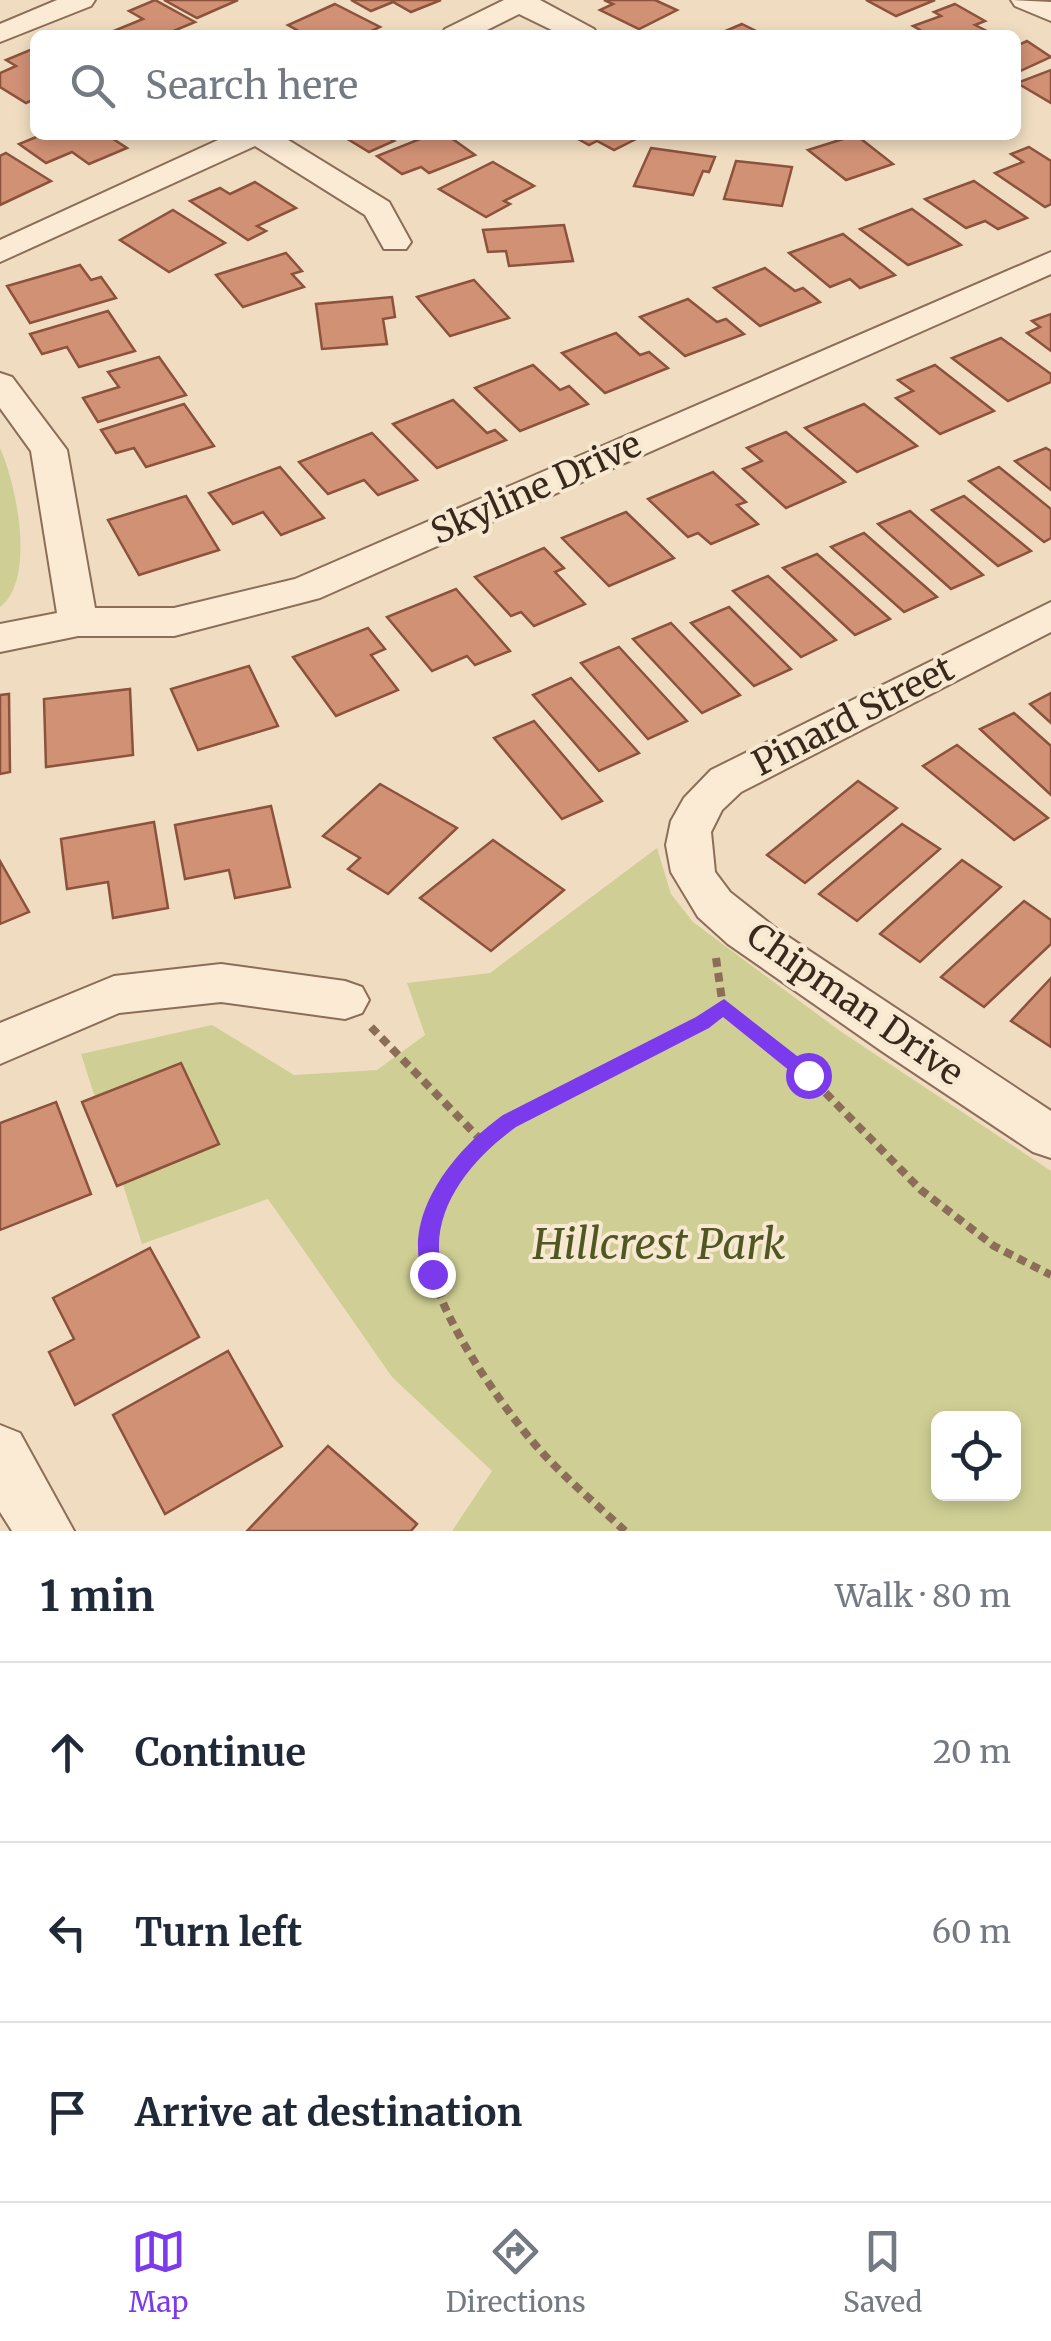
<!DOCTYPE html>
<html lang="en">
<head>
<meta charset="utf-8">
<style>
	:root { --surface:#fff; --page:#f6f6f7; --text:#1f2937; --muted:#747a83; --line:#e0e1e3; --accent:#7c3aed }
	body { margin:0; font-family:Merriweather,serif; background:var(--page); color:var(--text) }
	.controls { position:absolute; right:30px; bottom:30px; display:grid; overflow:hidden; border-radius:15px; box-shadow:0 5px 15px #0003 }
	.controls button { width:90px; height:90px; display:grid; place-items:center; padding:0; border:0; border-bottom:2px solid var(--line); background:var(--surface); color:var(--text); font:50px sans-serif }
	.stop { position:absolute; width:30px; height:30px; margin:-22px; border:8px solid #7c3aed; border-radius:50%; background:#fff }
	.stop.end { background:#7c3aed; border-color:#fff; box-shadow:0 2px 10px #0008 }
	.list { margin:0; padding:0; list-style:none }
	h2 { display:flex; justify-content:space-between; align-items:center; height:130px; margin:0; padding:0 40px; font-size:42px }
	h2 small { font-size:32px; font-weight:400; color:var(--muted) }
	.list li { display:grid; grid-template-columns:65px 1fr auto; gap:30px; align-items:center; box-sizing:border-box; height:180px; padding:0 40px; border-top:2px solid var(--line) }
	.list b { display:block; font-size:38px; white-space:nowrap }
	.list em { font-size:32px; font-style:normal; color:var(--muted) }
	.icon { flex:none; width:55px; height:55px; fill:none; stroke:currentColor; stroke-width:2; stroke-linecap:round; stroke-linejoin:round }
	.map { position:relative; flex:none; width:1051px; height:1531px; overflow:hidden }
	.search { position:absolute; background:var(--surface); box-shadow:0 5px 15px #0003; left:30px; right:30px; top:30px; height:110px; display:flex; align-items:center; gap:25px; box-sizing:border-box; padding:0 35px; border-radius:15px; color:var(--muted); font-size:38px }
	.sheet { height:670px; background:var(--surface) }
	nav { display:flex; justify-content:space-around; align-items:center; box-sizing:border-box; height:140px; border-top:2px solid var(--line); background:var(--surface); font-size:28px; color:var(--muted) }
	nav a { display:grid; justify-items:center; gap:5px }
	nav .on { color:var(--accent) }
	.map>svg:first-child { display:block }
	.green { fill:#cfcf95; fill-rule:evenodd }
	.building { fill:#d19175; stroke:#8c523c; stroke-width:2.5 }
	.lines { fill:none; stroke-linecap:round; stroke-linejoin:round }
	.minor-casing { stroke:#8b6d58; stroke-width:4 }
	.path { stroke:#8b6d58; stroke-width:8; stroke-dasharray:9 6; stroke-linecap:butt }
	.minor { fill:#fbebd5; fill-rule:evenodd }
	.route { fill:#7c3aed }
	.labels { text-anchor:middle; stroke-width:8; stroke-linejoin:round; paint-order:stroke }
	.street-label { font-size:35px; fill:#3a281d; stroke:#f7e8d1 }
	.near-park-label { font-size:42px; font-style:italic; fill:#505722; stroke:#f7e8d1 }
</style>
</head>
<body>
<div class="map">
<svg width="1051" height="1531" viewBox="0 0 1051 1531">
	<rect width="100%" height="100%" fill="#f0ddc1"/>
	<g class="green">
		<path d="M 0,448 C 17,486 36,579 0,607 Z"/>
		<path d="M 657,848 L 671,894 L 693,922 L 840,1031 L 1051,1171 L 1051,1531 L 452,1531 L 492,1471 L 392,1377 L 268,1199 L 142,1244 L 81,1054 L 212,1025 L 294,1075 L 377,1070 L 425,1035 L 407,983 L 490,973 ZM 938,1418 L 1014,1418 L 1014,1494 L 938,1494 Z"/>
	</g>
	<g class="building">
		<path d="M 155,0 L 195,22 L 164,35 L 124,35 L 116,30 L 143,19 L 129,11 Z"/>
		<path d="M 164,0 L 238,0 L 197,18 Z"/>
		<path d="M 351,0 L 441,0 L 411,12 L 393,2 L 371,11 Z"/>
		<path d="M 604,0 L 655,0 L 677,10 L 639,29 L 600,10 L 613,4 Z"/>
		<path d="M 866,0 L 935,0 L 896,16 Z"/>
		<path d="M 335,4 L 380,27 L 363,35 L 306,35 L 288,25 Z"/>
		<path d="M 955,4 L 985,21 L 975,25 L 987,31 L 977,35 L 929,35 L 913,26 L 941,16 L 934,12 Z"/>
		<path d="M 742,24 L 764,35 L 716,35 Z"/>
		<path d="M 1027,41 L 1051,57 L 1016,73 L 1016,46 Z"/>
		<path d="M 30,50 L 35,52 L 35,99 L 26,103 L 0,87 L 0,73 L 16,66 L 6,60 Z"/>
		<path d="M 1051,70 L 1051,103 L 1017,83 Z"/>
		<path d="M 41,135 L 107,135 L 127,148 L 89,164 L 72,152 L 46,163 L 19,144 Z"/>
		<path d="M 341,135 L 390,135 L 386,137 L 394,141 L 369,152 Z"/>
		<path d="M 430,135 L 447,135 L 475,155 L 429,173 L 421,167 L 402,174 L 377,156 Z"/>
		<path d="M 571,135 L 644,135 L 614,150 L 597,141 L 589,145 Z"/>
		<path d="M 856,135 L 893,164 L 846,180 L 808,150 Z"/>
		<path d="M 1029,147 L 1051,161 L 1051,204 L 1045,207 L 995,173 L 1023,162 L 1011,154 Z"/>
		<path d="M 651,148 L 715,157 L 709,172 L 703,171 L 693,195 L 634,186 Z"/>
		<path d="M 6,153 L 51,181 L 0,205 L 0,156 Z"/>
		<path d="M 736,161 L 792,167 L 782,206 L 724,199 Z"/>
		<path d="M 493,162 L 534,186 L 504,201 L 510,204 L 486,217 L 439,189 Z"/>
		<path d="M 974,181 L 1027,218 L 998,229 L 985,221 L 966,228 L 925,199 Z"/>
		<path d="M 255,182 L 296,208 L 257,226 L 266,231 L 248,240 L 190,201 L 220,188 L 230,194 Z"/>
		<path d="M 912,209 L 961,245 L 908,265 L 860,229 Z"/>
		<path d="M 173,210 L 225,243 L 169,272 L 120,240 Z"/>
		<path d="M 564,225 L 573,261 L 509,266 L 506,251 L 488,252 L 483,230 Z"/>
		<path d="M 843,234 L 895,275 L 860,288 L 850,279 L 830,287 L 789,253 Z"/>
		<path d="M 286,253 L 302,271 L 292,274 L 304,287 L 243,307 L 216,275 Z"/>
		<path d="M 80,265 L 91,280 L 101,277 L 116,298 L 30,323 L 7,286 Z"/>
		<path d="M 765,268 L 795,291 L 803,288 L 820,302 L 760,326 L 714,288 Z"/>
		<path d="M 474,280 L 509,318 L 450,336 L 417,297 Z"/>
		<path d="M 392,297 L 395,317 L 383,319 L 387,344 L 322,349 L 316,304 Z"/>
		<path d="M 688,299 L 717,322 L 726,319 L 744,334 L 685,356 L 640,317 Z"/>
		<path d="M 108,311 L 135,351 L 79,367 L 67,347 L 42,354 L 30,334 Z"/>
		<path d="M 1051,314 L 1051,351 L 1027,333 L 1040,327 L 1032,321 Z"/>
		<path d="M 616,333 L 640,355 L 649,352 L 668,368 L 605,393 L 562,353 Z"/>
		<path d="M 1001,338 L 1051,374 L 1051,382 L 1008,401 L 952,358 Z"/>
		<path d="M 159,357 L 186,395 L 98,422 L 83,398 L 119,387 L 108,372 Z"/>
		<path d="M 533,365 L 560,390 L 569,386 L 588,404 L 520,431 L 475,388 Z"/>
		<path d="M 935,365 L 994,411 L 940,434 L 896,398 L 913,391 L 898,380 Z"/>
		<path d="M 453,400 L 487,433 L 495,430 L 506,440 L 437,468 L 393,424 Z"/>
		<path d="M 184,404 L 214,446 L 146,467 L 134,448 L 116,453 L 101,430 Z"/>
		<path d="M 864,404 L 917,446 L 857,472 L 805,428 Z"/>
		<path d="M 786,432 L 845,482 L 786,508 L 743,469 L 762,461 L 747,448 Z"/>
		<path d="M 372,433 L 417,480 L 378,495 L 364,480 L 328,494 L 299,462 Z"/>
		<path d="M 1046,448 L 1051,451 L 1051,490 L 1015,461 Z"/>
		<path d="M 280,467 L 324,518 L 281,535 L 263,512 L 233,524 L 209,493 Z"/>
		<path d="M 999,467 L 1051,509 L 1051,538 L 1044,542 L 969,481 Z"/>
		<path d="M 713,472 L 746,502 L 737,505 L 758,524 L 711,544 L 698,533 L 688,537 L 648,499 Z"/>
		<path d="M 186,496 L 219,550 L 139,575 L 108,520 Z"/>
		<path d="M 964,496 L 1031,551 L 998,566 L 932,510 Z"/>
		<path d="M 910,511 L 983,575 L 951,589 L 878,524 Z"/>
		<path d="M 626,512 L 674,558 L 609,586 L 562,538 Z"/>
		<path d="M 864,533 L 937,597 L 904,612 L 831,547 Z"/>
		<path d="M 544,548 L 564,568 L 555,572 L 585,604 L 534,626 L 521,612 L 511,616 L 475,577 Z"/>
		<path d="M 817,554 L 890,619 L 855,635 L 783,568 Z"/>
		<path d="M 768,576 L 836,640 L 801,657 L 733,591 Z"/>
		<path d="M 456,589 L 510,651 L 475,665 L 467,656 L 432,671 L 387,617 Z"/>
		<path d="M 729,607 L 791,669 L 754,686 L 691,623 Z"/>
		<path d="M 671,623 L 740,695 L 702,713 L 633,639 Z"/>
		<path d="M 368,628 L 385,649 L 371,655 L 398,690 L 336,716 L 293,657 Z"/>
		<path d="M 619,647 L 687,721 L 648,739 L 581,663 Z"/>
		<path d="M 249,666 L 278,726 L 198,750 L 171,689 Z"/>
		<path d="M 571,678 L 639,753 L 599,771 L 533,695 Z"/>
		<path d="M 130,689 L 133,755 L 46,767 L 44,699 Z"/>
		<path d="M 1051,693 L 1051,723 L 1030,704 Z"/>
		<path d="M 9,694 L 10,772 L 0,774 L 0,695 Z"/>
		<path d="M 1014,713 L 1051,746 L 1051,795 L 980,729 Z"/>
		<path d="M 534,721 L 602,801 L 562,819 L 494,738 Z"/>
		<path d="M 957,745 L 1048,818 L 1014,840 L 923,766 Z"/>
		<path d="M 858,781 L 897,808 L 805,883 L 767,855 Z"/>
		<path d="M 380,784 L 457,828 L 388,894 L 348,869 L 360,858 L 323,836 Z"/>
		<path d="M 271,806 L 290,887 L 235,898 L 229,870 L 185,879 L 175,825 Z"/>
		<path d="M 154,822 L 168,908 L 113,918 L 108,882 L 67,889 L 61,839 Z"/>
		<path d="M 902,824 L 940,849 L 857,921 L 819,894 Z"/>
		<path d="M 493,840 L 564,890 L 491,951 L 420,898 Z"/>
		<path d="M 962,860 L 1001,887 L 920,962 L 880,934 Z"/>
		<path d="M 0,861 L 29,912 L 0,924 Z"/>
		<path d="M 1024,901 L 1051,920 L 1051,944 L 984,1007 L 941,977 Z"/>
		<path d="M 1051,978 L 1051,1047 L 1011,1021 Z"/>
		<path d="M 181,1063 L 219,1144 L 117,1186 L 82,1102 Z"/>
		<path d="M 56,1102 L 91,1194 L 0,1230 L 0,1123 Z"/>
		<path d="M 150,1248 L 199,1337 L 75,1405 L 49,1352 L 74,1339 L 53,1298 Z"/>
		<path d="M 228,1351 L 282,1446 L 165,1514 L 113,1415 Z"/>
		<path d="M 328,1446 L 417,1524 L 411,1531 L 247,1531 Z"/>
	</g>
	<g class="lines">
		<g class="minor-casing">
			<g id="minor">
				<path d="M 57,0 L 95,0 L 91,6 L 0,42 L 0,24 Z"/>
				<path d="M 504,0 L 540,0 L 594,29 L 598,35 L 562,35 L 519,14 L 477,35 L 441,35 L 445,29 Z"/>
				<path d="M 1011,0 L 1051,2 L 1051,21 L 1015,6 Z"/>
				<path d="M 229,135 L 280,135 L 389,202 L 411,242 L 406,249 L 384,249 L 365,215 L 255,146 L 0,262 L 0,240 Z"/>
				<path d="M 1051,252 L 1051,274 L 320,598 L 174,636 L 78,636 L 0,652 L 0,624 L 57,613 L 31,451 L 0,408 L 0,373 L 12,377 L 67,450 L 95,608 L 174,608 L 295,579 Z"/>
				<path d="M 1051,602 L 1051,632 L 741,792 L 722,810 L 711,832 L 715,872 L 730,892 L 778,930 L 1051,1111 L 1051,1158 L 1033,1152 L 883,1052 L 728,944 L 698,917 L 671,872 L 666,845 L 671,821 L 684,798 L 711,770 Z"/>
				<path d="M 221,964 L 345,981 L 362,987 L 369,1000 L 362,1013 L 345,1019 L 221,1002 L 119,1013 L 0,1064 L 0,1023 L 114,976 Z"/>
				<path d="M 0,1425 L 20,1433 L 74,1531 L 12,1531 L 0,1512 Z"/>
			</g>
		</g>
		<g class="path">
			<path d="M 716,958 L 723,1007"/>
			<path d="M 371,1027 L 482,1141"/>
			<path d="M 625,1531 C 594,1502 560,1474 532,1441 C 496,1398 421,1293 428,1235 C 433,1193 464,1154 497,1130 C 566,1079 652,1056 723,1007 L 808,1075 L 921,1190 L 994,1246 L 1051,1275"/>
		</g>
		<use href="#minor" class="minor"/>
	</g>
	<path class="route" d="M 724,999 L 815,1070 L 815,1080 L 801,1080 L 723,1017 L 709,1028 L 516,1127 C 470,1160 425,1214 443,1274 L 440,1281 L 425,1281 C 398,1218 454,1150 503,1115 L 696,1017 Z"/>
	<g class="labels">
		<g class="street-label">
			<text transform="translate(536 488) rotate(-24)" y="12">Skyline Drive</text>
			<text transform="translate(853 716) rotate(-27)" y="12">Pinard Street</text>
			<text transform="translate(855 1004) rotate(35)" y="12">Chipman Drive</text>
		</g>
		<g class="near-park-label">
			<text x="659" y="1259">Hillcrest Park</text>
		</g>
	</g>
</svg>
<div class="controls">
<button><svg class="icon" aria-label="locate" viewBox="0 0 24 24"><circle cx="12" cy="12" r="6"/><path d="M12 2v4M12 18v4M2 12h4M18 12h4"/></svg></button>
</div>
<div class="stop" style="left:808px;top:1075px"></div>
<div class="stop end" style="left:432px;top:1274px"></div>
<div class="search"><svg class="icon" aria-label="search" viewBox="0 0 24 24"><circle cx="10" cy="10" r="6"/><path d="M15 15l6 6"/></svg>Search here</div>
</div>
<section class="sheet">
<h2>1 min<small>Walk · 80 m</small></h2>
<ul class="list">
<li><svg class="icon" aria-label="ahead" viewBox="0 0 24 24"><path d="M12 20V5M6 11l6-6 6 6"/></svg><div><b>Continue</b></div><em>20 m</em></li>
<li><svg class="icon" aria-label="left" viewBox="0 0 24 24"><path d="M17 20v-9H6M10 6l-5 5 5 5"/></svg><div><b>Turn left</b></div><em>60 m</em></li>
<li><svg class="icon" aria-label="arrive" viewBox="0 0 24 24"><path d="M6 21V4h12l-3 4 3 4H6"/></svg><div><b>Arrive at destination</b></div></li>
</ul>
</section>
<nav>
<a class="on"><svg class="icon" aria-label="map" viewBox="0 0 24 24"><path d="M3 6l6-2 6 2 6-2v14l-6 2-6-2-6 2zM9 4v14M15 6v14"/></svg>Map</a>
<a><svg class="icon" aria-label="directions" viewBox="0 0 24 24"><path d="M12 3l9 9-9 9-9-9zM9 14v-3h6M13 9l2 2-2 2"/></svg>Directions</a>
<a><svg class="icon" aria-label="saved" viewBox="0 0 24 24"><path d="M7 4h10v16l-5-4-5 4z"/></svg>Saved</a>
</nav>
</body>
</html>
